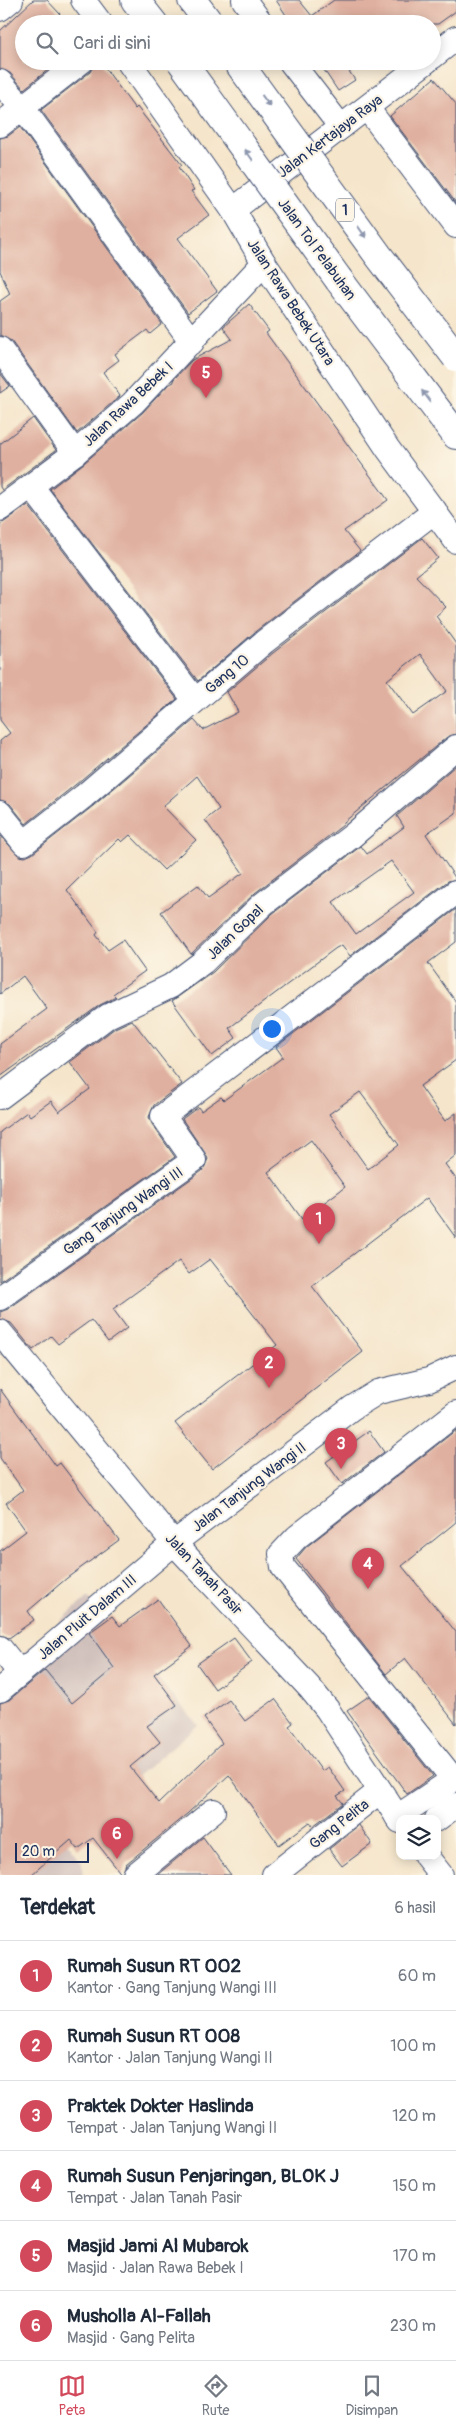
<!DOCTYPE html>
<html lang="id">
<head>
<meta charset="utf-8">
<style>
	:root { --surface:#fff; --page:#f6f6f7; --text:#1f2937; --muted:#747a83; --line:#e0e1e3; --accent:#d1495b }
	body { margin:0; font-family:Pangolin,sans-serif; background:var(--page); color:var(--text) }
	.controls { position:absolute; right:15px; bottom:15px; display:grid; overflow:hidden; border-radius:10px; box-shadow:0 2px 12px #0003 }
	.controls button { width:45px; height:45px; display:grid; place-items:center; padding:0; border:0; border-bottom:1px solid var(--line); background:var(--surface); color:var(--text); font:25px sans-serif }
	.scale { position:absolute; left:15px; bottom:12px; width:74px; box-sizing:border-box; padding-left:5px; border:2px solid #1b2f5e; border-top:0; font-size:14px; line-height:18px; white-space:nowrap; color:#1b2f5e; -webkit-text-stroke:4px #fcf5e5; paint-order:stroke }
	.you { position:absolute; left:271px; top:1028px; width:18px; height:18px; margin:-12px; border:4px solid #fff; border-radius:50%; background:#1a73e8; box-shadow:0 0 0 8px #1a73e833 }
	.badge { display:grid; place-items:center; width:32px; height:32px; border-radius:50%; background:var(--accent); color:#fff; font-size:16px; font-weight:700 }
	.pin { position:absolute; translate:-50% -41px; filter:drop-shadow(0 1px 2px #0008) }
	.pin::after { content:''; position:absolute; top:26px; width:18px; height:15px; background:inherit; clip-path:polygon(0 0,100% 0,50% 100%) }
	.list { margin:0; padding:0; list-style:none }
	h2 { display:flex; justify-content:space-between; align-items:center; height:65px; margin:0; padding:0 20px; font-size:21px }
	h2 small { font-size:16px; font-weight:400; color:var(--muted) }
	.list li { display:grid; grid-template-columns:32px 1fr auto; gap:15px; align-items:center; box-sizing:border-box; height:70px; padding:0 20px; border-top:1px solid var(--line) }
	.list b { display:block; font-size:19px; white-space:nowrap }
	.list p { margin:0; font-size:16px; white-space:nowrap; color:var(--muted) }
	.list em { font-size:16px; font-style:normal; color:var(--muted) }
	.icon { flex:none; width:28px; height:28px; fill:none; stroke:currentColor; stroke-width:2; stroke-linecap:round; stroke-linejoin:round }
	.map { position:relative; flex:none; width:456px; height:1875px; overflow:hidden }
	.search { position:absolute; background:var(--surface); box-shadow:0 2px 12px #0003; left:15px; right:15px; top:15px; height:55px; display:flex; align-items:center; gap:12px; box-sizing:border-box; padding:0 18px; border-radius:28px; color:var(--muted); font-size:19px }
	.sheet { height:485px; background:var(--surface) }
	nav { display:flex; justify-content:space-around; align-items:center; box-sizing:border-box; height:70px; border-top:1px solid var(--line); background:var(--surface); font-size:14px; color:var(--muted) }
	nav a { display:grid; justify-items:center; gap:2px }
	nav .on { color:var(--accent) }
	.map>svg:first-child { display:block }
	.industrial { fill:#d0c0bc }
	.building { fill:#dfaf9f; fill-rule:evenodd }
	.lines { fill:none; stroke-linecap:round; stroke-linejoin:round }
	.minor-casing { stroke:#3c4a6e; stroke-width:26 }
	.highway-casing { stroke:#3c4a6e; stroke-width:30 }
	.minor { stroke:#fff; stroke-width:24 }
	.highway { stroke:#fff; stroke-width:28 }
	.highway-bridge-casing { stroke:#3c4a6e; stroke-width:30; stroke-linecap:butt }
	.highway-bridge { stroke:#fff; stroke-width:28 }
	.oneway { fill:#8d97ae }
	.labels { text-anchor:middle; stroke-width:4.5; stroke-linejoin:round; paint-order:stroke }
	.shield { fill:#fcf5e5; stroke:#5e6a86; stroke-width:1 }
	.shield-label { font-size:14px; font-weight:bold; fill:#1b2f5e }
	.street-label { font-size:15px; fill:#1b2f5e; stroke:#fcf5e5 }
</style>
</head>
<body>
<div class="map">
<svg width="456" height="1875" viewBox="0 0 456 1875">
	<rect width="100%" height="100%" fill="#fcf5e5"/>
	<filter id="ink" filterUnits="userSpaceOnUse"><feTurbulence type="fractalNoise" baseFrequency=".02" numOctaves="2"/><feDisplacementMap in="SourceGraphic" scale="10" xChannelSelector="R" yChannelSelector="G"/><feConvolveMatrix kernelMatrix="1 2 1 2 8 2 1 2 1" color-interpolation-filters="sRGB"/></filter>
	<filter id="wash" filterUnits="userSpaceOnUse"><feTurbulence type="fractalNoise" baseFrequency=".0096" numOctaves="4" result="noise"/><feDisplacementMap in="SourceGraphic" scale="20" xChannelSelector="R" yChannelSelector="G"/><feGaussianBlur stdDeviation="1.12" result="paint"/><feColorMatrix in="noise" values="0 0 0 0 0 0 0 0 0 0 0 0 0 0 0 0 0 1.4 0 .05"/><feComposite in="paint" operator="in"/></filter>
	<g filter="url(#wash)">
		<rect width="100%" height="100%" fill="#f5e5ca"/>
		<path class="industrial" d="M 88,1597 L 198,1725 L 64,1838 L 82,1862 L 83,1875 L 0,1875 L 0,1673 Z"/>
		<g id="blocks">
			<g class="building">
				<path d="M 33,0 L 47,0 L 60,14 L 49,24 L 24,24 L 24,61 L 59,61 L 24,89 L 10,73 L 0,69 L 0,31 Z"/>
				<path d="M 276,0 L 299,0 L 312,16 L 334,0 L 456,0 L 456,11 L 438,24 L 292,24 Z"/>
				<path d="M 95,61 L 100,61 L 135,109 L 137,107 L 182,165 L 179,167 L 194,190 L 191,191 L 209,215 L 178,238 L 217,291 L 188,313 L 41,110 L 90,72 Z"/>
				<path d="M 318,61 L 342,61 L 355,80 L 338,91 Z"/>
				<path d="M 434,78 L 456,104 L 456,203 L 390,116 Z"/>
				<path d="M 20,127 L 162,324 L 150,334 L 147,330 L 115,354 L 119,360 L 103,372 L 120,396 L 77,433 L 11,341 L 0,335 L 0,301 L 10,294 L 0,271 L 0,138 L 8,136 Z"/>
				<path d="M 249,304 L 269,331 L 266,333 L 388,500 L 344,531 L 360,551 L 256,631 L 198,681 L 50,489 L 84,463 L 142,413 L 168,385 L 174,382 L 173,380 L 192,360 L 232,339 L 223,327 Z"/>
				<path d="M 0,373 L 10,386 L 0,393 Z"/>
				<path d="M 33,418 L 56,450 L 2,490 L 0,487 L 0,444 Z"/>
				<path d="M 28,505 L 177,699 L 75,785 L 26,824 L 10,804 L 0,800 L 0,741 L 10,733 L 0,720 L 0,525 Z"/>
				<path d="M 422,538 L 438,558 L 416,576 L 446,607 L 436,616 L 456,644 L 456,734 L 447,737 L 344,822 L 343,825 L 255,893 L 191,954 L 161,912 L 198,885 L 208,898 L 243,873 L 205,820 L 219,809 L 197,776 L 163,806 L 196,840 L 164,870 L 130,835 L 122,842 L 119,839 L 67,890 L 98,932 L 96,935 L 108,950 L 123,940 L 145,971 L 113,994 L 116,997 L 100,1005 L 0,1077 L 0,1044 L 47,1009 L 23,976 L 0,994 L 0,835 L 19,856 L 25,857 L 32,854 L 93,806 L 194,720 L 203,730 L 238,712 L 227,692 L 273,653 ZM 420,654 L 447,691 L 413,715 L 387,680 Z"/>
				<path d="M 456,765 L 456,813 L 426,834 L 456,879 L 448,881 L 350,956 L 342,945 L 336,948 L 229,1028 L 236,1038 L 212,1056 L 172,1001 L 213,972 L 272,914 L 361,846 L 367,854 L 404,827 L 397,816 ZM 391,861 L 414,892 L 356,934 L 333,902 Z"/>
				<path d="M 456,909 L 456,942 L 428,963 L 456,1002 L 456,1060 L 420,1086 L 445,1121 L 456,1113 L 456,1155 L 445,1164 L 456,1179 L 456,1238 L 427,1198 L 312,1286 L 363,1352 L 212,1469 L 175,1423 L 277,1345 L 210,1259 L 189,1274 L 179,1261 L 113,1309 L 127,1328 L 108,1342 L 91,1320 L 58,1344 L 51,1336 L 33,1350 L 11,1323 L 0,1319 L 0,1312 L 8,1309 L 202,1171 L 208,1159 L 205,1153 L 182,1119 L 198,1107 L 201,1111 L 221,1097 L 224,1100 L 283,1057 L 276,1047 ZM 360,1092 L 399,1145 L 368,1169 L 329,1114 ZM 311,1140 L 345,1187 L 302,1219 L 268,1172 Z"/>
				<path d="M 132,1020 L 182,1084 L 154,1105 L 149,1117 L 152,1124 L 175,1157 L 0,1281 L 0,1132 L 27,1112 L 30,1116 L 51,1101 L 59,1112 L 90,1089 L 70,1062 L 115,1028 Z"/>
				<path d="M 0,1389 L 56,1466 L 60,1463 L 119,1540 L 67,1578 L 28,1611 L 34,1620 L 9,1638 L 0,1635 L 0,1551 L 26,1531 L 6,1503 L 23,1490 L 0,1458 Z"/>
				<path d="M 456,1430 L 456,1522 L 402,1566 L 456,1632 L 456,1724 L 405,1658 L 386,1674 L 296,1559 L 306,1547 Z"/>
				<path d="M 369,1431 L 384,1452 L 342,1484 L 326,1462 Z"/>
				<path d="M 158,1599 L 192,1646 L 154,1674 L 177,1705 L 147,1726 L 160,1742 L 130,1767 L 159,1803 L 222,1743 L 204,1718 L 229,1700 L 245,1721 L 275,1699 L 293,1723 L 289,1726 L 322,1771 L 328,1767 L 345,1791 L 337,1796 L 343,1803 L 313,1826 L 310,1822 L 279,1845 L 229,1775 L 188,1813 L 126,1864 L 122,1875 L 93,1838 L 78,1849 L 71,1840 L 31,1875 L 0,1875 L 0,1703 L 9,1700 L 45,1670 L 72,1703 L 114,1668 L 89,1633 L 112,1616 L 120,1626 Z"/>
				<path d="M 234,1638 L 252,1662 L 215,1689 L 197,1664 Z"/>
				<path d="M 369,1696 L 433,1776 L 407,1794 L 347,1711 Z"/>
				<path d="M 359,1825 L 372,1844 L 342,1866 L 329,1849 Z"/>
				<path d="M 203,1837 L 231,1875 L 157,1875 Z"/>
			</g>
		</g>
	</g>
	<g filter="url(#ink)">
		<use href="#blocks" fill-opacity="0" stroke="#3c4a6e" stroke-width="1"/>
		<g class="lines">
			<g class="minor-casing">
				<g id="minor">
					<path d="M 83,0 L 101,24"/>
					<path d="M 244,0 L 262,24"/>
					<path d="M 0,9 L 11,0"/>
					<path d="M 432,57 L 456,38"/>
					<path d="M 128,61 L 233,210 L 264,263 L 388,449 L 456,541"/>
					<path d="M 290,61 L 341,127"/>
					<path d="M 0,82 L 22,107 L 192,342"/>
					<path d="M 367,108 L 456,226"/>
					<path d="M 0,125 L 82,61"/>
					<path d="M 233,210 L 427,61"/>
					<path d="M 0,349 L 75,453"/>
					<path d="M 31,486 L 195,700"/>
					<path d="M 0,509 L 75,453 L 133,403 L 264,263"/>
					<path d="M 0,813 L 24,843 L 84,796 L 264,642 L 435,511"/>
					<path d="M 0,1097 L 108,1016 L 171,986 L 203,962 L 263,904 L 352,836 L 456,747"/>
					<path d="M 0,1298 L 194,1160 L 163,1116 L 456,892"/>
					<path d="M 0,1332 L 174,1543 L 309,1687 L 327,1709 L 400,1821"/>
					<path d="M 0,1648 L 20,1673"/>
					<path d="M 0,1690 L 174,1543 L 352,1408 L 378,1392 L 429,1380 L 456,1367"/>
					<path d="M 450,1775 L 283,1567 L 281,1554 L 297,1537 L 456,1413"/>
					<path d="M 397,1817 L 448,1783"/>
					<path d="M 437,1819 L 456,1805"/>
					<path d="M 426,1856 L 441,1875"/>
					<path d="M 135,1875 L 213,1811"/>
					<path d="M 274,1875 L 380,1791"/>
				</g>
			</g>
			<g class="highway-casing">
				<g id="highway">
					<path d="M 135,0 L 154,24"/>
					<path d="M 192,0 L 210,24"/>
					<path d="M 339,280 L 456,435"/>
				</g>
			</g>
			<use href="#minor" class="minor"/>
			<use href="#highway" class="highway"/>
			<g class="highway-bridge-casing">
				<g id="highway-bridge">
					<path d="M 181,61 L 339,280"/>
					<path d="M 237,61 L 378,255 L 456,357"/>
				</g>
			</g>
			<use href="#highway-bridge" class="highway-bridge"/>
		</g>
		<defs><path id="oneway-solid" d="M-6-.8H1V-3.2L6.5 0L1 3.2V.8H-6Z" transform="scale(1.25)"/></defs>
		<g class="oneway">
			<use href="#oneway-solid" transform="translate(266 101) rotate(54)"/>
			<use href="#oneway-solid" transform="translate(249 155) rotate(-126)"/>
			<use href="#oneway-solid" transform="translate(362 232) rotate(54)"/>
			<use href="#oneway-solid" transform="translate(426 396) rotate(-127)"/>
		</g>
	</g>
	<g class="labels">
		<rect class="shield" x="336" y="198.5" width="18" height="23" rx="4"/>
		<g class="shield-label">
			<text x="345" y="215">1</text>
		</g>
		<g class="street-label">
			<text transform="translate(330 136) rotate(-37)" y="5">Jalan Kertajaya Raya</text>
			<text transform="translate(317 249) rotate(54)" y="5">Jalan Tol Pelabuhan</text>
			<text transform="translate(291 302) rotate(57)" y="5">Jalan Rawa Bebek Utara</text>
			<text transform="translate(128 404) rotate(-43)" y="5">Jalan Rawa Bebek I</text>
			<text transform="translate(227 674) rotate(-40)" y="5">Gang 10</text>
			<text transform="translate(235 932) rotate(-44)" y="5">Jalan Gopal</text>
			<text transform="translate(123 1211) rotate(-35)" y="5">Gang Tanjung Wangi III</text>
			<text transform="translate(249 1487) rotate(-37)" y="5">Jalan Tanjung Wangi II</text>
			<text transform="translate(204 1574) rotate(47)" y="5">Jalan Tanah Pasir</text>
			<text transform="translate(87 1617) rotate(-40)" y="5">Jalan Pluit Dalam III</text>
			<text transform="translate(339 1824) rotate(-38)" y="5">Gang Pelita</text>
		</g>
	</g>
</svg>
<div class="controls">
<button><svg class="icon" aria-label="layers" viewBox="0 0 24 24"><path d="M12 4l9 5-9 5-9-5zM3 14l9 5 9-5"/></svg></button>
</div>
<div class="scale">20 m</div>
<div class="you"></div>
<div class="pin badge" style="left:319px;top:1244px">1</div>
<div class="pin badge" style="left:269px;top:1388px">2</div>
<div class="pin badge" style="left:341px;top:1469px">3</div>
<div class="pin badge" style="left:368px;top:1589px">4</div>
<div class="pin badge" style="left:206px;top:398px">5</div>
<div class="pin badge" style="left:117px;top:1859px">6</div>
<div class="search"><svg class="icon" aria-label="search" viewBox="0 0 24 24"><circle cx="10" cy="10" r="6"/><path d="M15 15l6 6"/></svg>Cari di sini</div>
</div>
<section class="sheet">
<h2>Terdekat<small>6 hasil</small></h2>
<ul class="list">
<li><span class="badge">1</span><div><b>Rumah Susun RT 002</b><p>Kantor · Gang Tanjung Wangi III</p></div><em>60 m</em></li>
<li><span class="badge">2</span><div><b>Rumah Susun RT 008</b><p>Kantor · Jalan Tanjung Wangi II</p></div><em>100 m</em></li>
<li><span class="badge">3</span><div><b>Praktek Dokter Haslinda</b><p>Tempat · Jalan Tanjung Wangi II</p></div><em>120 m</em></li>
<li><span class="badge">4</span><div><b>Rumah Susun Penjaringan, BLOK J</b><p>Tempat · Jalan Tanah Pasir</p></div><em>150 m</em></li>
<li><span class="badge">5</span><div><b>Masjid Jami Al Mubarok</b><p>Masjid · Jalan Rawa Bebek I</p></div><em>170 m</em></li>
<li><span class="badge">6</span><div><b>Musholla Al-Fallah</b><p>Masjid · Gang Pelita</p></div><em>230 m</em></li>
</ul>
</section>
<nav>
<a class="on"><svg class="icon" aria-label="map" viewBox="0 0 24 24"><path d="M3 6l6-2 6 2 6-2v14l-6 2-6-2-6 2zM9 4v14M15 6v14"/></svg>Peta</a>
<a><svg class="icon" aria-label="directions" viewBox="0 0 24 24"><path d="M12 3l9 9-9 9-9-9zM9 14v-3h6M13 9l2 2-2 2"/></svg>Rute</a>
<a><svg class="icon" aria-label="saved" viewBox="0 0 24 24"><path d="M7 4h10v16l-5-4-5 4z"/></svg>Disimpan</a>
</nav>
</body>
</html>
